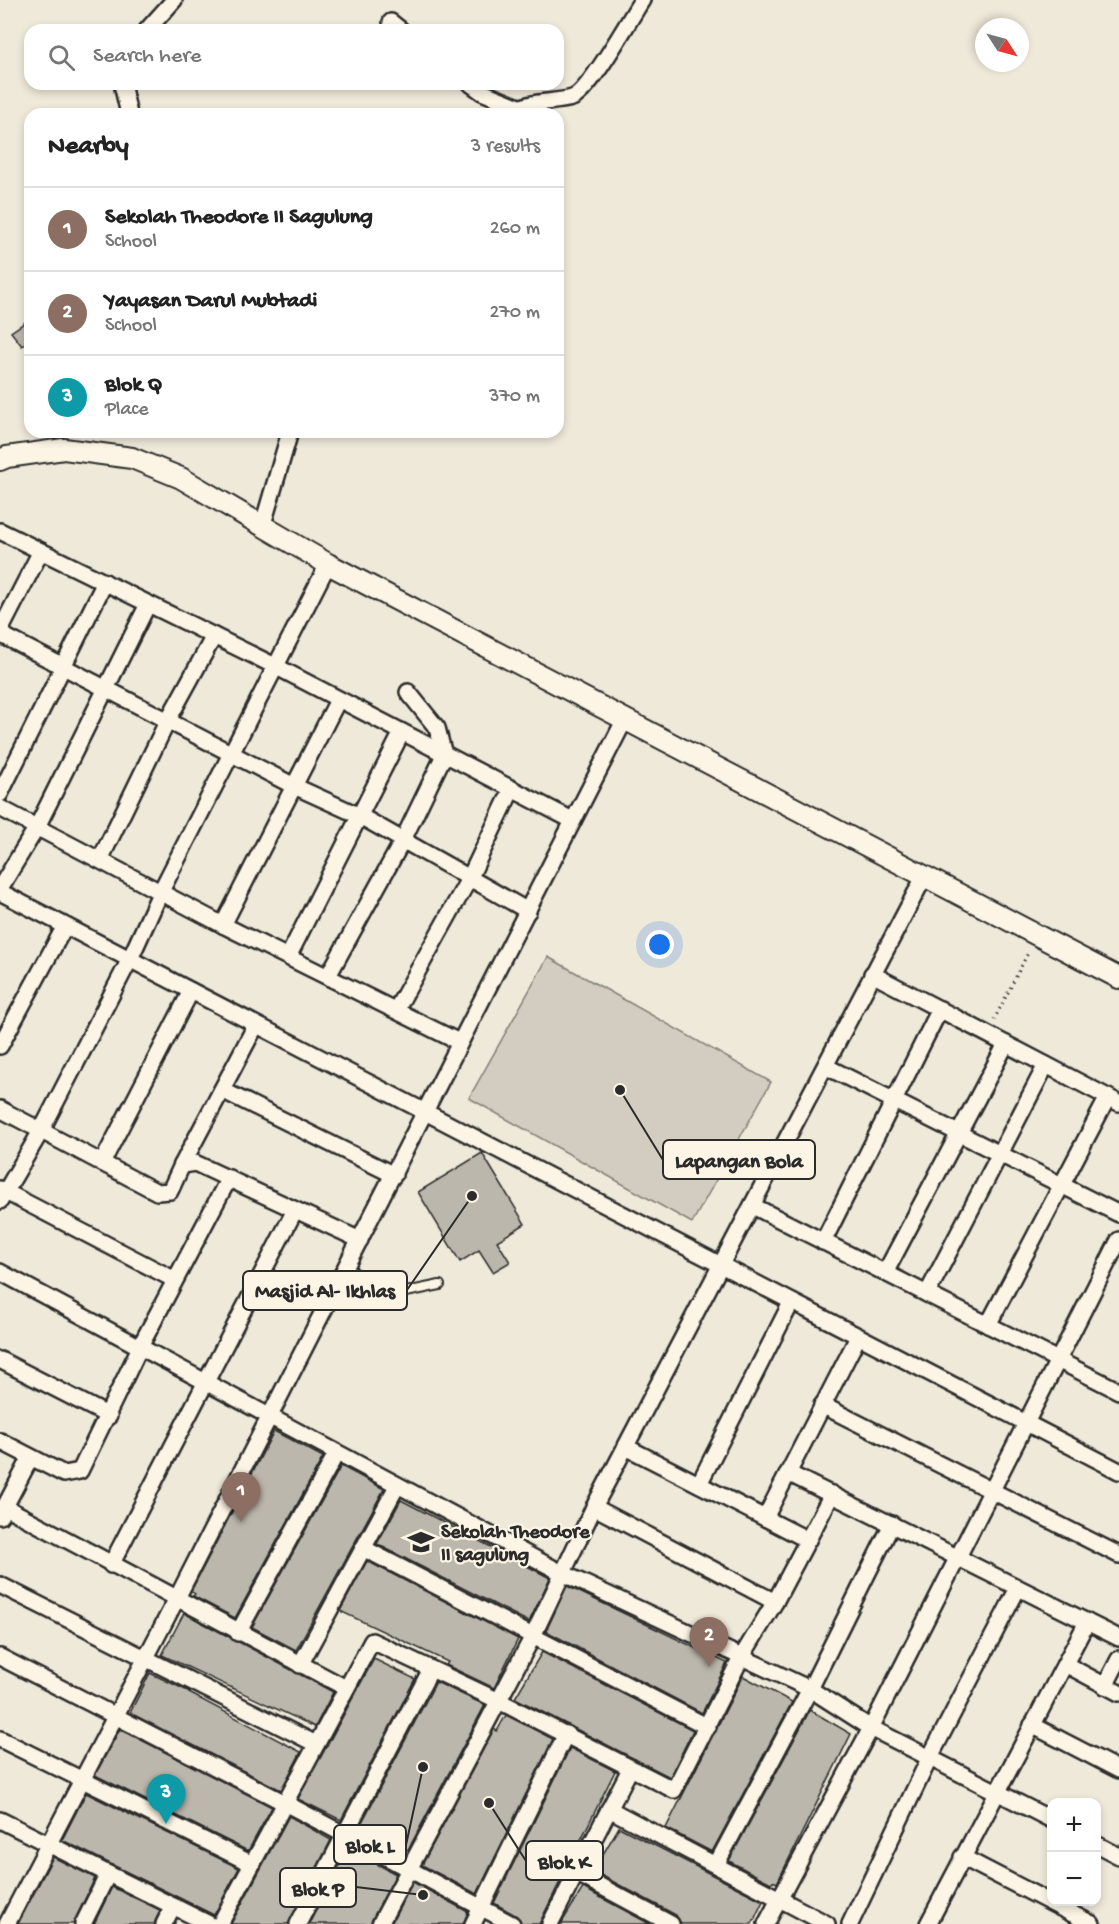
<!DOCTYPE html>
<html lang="en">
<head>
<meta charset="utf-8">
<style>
	:root { --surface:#fff; --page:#f6f6f6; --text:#222; --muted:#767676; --line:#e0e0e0; --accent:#2563eb }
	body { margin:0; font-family:"Gochi Hand",sans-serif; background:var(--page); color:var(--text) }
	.controls { position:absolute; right:18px; bottom:18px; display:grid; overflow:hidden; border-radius:12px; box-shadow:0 3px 9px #0003 }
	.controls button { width:54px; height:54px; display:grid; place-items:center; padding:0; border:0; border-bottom:2px solid var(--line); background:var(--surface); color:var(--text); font:30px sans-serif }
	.compass { position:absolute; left:975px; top:18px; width:54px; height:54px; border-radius:50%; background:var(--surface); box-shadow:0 3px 9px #0003; rotate:126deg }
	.you { position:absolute; left:660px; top:945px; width:21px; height:21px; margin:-15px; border:4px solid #fff; border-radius:50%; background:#1a73e8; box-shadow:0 0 0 9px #1a73e833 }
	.badge { display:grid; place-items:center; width:39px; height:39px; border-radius:50%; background:var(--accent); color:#fff; font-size:20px; font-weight:700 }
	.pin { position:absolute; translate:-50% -50px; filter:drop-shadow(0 2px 3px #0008) }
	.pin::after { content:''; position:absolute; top:32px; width:21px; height:18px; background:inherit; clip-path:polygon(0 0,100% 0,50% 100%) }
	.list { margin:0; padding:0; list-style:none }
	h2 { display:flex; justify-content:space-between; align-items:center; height:78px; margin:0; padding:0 24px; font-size:26px }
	h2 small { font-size:20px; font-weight:400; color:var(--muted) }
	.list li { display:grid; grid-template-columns:39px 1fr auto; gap:18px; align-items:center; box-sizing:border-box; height:84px; padding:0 24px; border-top:2px solid var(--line) }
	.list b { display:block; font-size:22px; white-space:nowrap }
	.list p { margin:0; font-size:20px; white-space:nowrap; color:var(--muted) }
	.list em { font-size:20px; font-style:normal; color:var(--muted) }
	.icon { flex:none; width:33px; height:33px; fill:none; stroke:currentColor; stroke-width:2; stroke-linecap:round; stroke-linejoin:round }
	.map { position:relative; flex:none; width:1119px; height:1924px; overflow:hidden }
	.search { position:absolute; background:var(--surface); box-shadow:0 3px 9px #0003; left:24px; top:24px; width:540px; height:66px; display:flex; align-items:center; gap:15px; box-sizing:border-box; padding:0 21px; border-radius:18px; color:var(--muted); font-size:22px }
	.panel { position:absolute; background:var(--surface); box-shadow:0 3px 9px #0003; left:24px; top:108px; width:540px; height:330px; border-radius:18px }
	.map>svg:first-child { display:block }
	.green { fill:#d2cdc0; stroke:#7e7c76; stroke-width:1.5 }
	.building { fill:#bcb7ac; stroke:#2b2b2b; stroke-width:1.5 }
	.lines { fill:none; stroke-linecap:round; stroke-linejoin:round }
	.service-casing { stroke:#2b2b2b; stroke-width:12 }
	.minor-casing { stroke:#2b2b2b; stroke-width:20 }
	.tertiary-casing { stroke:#2b2b2b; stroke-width:24 }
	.path { stroke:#2b2b2b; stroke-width:3; stroke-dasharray:1.5 4.5; stroke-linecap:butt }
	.service { stroke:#fcf5e5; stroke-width:8 }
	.minor { stroke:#fcf5e5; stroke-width:15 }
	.tertiary { stroke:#fcf5e5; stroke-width:20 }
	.labels { text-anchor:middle; stroke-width:4.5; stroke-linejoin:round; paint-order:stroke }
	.poi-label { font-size:20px; font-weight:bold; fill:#2b2b2b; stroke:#fcf5e5; text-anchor:start }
	.leader { fill:none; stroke:#2b2b2b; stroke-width:2 }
	.callout-dot { fill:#2b2b2b; stroke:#fcf5e5; stroke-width:2 }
	.callout { fill:#fcf5e5; stroke:#2b2b2b; stroke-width:2 }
	.callout-label { font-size:21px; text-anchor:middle; font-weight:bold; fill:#2b2b2b }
</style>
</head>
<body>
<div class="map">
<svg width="1119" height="1924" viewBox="0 0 1119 1924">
	<rect width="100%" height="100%" fill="#efe9da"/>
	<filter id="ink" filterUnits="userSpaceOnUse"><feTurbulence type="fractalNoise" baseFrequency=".0167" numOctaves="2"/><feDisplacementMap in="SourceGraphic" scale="12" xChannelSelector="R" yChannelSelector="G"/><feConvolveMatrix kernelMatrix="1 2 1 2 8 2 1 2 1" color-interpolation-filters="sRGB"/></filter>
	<g filter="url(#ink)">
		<path class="green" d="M 548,957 L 771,1082 L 692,1223 L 469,1098 Z"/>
		<g class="building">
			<path d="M 30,319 L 30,340 L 22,346 L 11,332 Z"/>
			<path d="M 482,1153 L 525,1224 L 497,1241 L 510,1262 L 493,1272 L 479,1250 L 460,1262 L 418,1192 Z"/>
			<path d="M 274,1431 L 323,1457 L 235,1618 L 193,1596 L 195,1594 L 191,1591 Z"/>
			<path d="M 341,1466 L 384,1489 L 296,1650 L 252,1627 Z"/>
			<path d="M 401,1500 L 550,1578 L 529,1622 L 377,1544 Z"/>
			<path d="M 367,1561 L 518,1639 L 494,1688 L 446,1665 L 448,1662 L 340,1611 Z"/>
			<path d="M 567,1586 L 727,1663 L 702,1713 L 546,1631 Z"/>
			<path d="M 184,1613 L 333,1692 L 315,1727 L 162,1655 Z"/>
			<path d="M 542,1652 L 693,1730 L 670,1777 L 515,1698 Z"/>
			<path d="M 374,1659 L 415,1679 L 341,1820 L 298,1799 Z"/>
			<path d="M 150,1673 L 190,1692 L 189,1693 L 301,1752 L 281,1790 L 130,1713 Z"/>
			<path d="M 743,1676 L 792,1702 L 712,1852 L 666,1828 Z"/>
			<path d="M 436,1682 L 485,1705 L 408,1850 L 359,1828 Z"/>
			<path d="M 810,1710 L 851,1734 L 777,1883 L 773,1881 L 771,1883 L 729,1861 Z"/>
			<path d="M 506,1715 L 553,1739 L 477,1894 L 422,1865 L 494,1729 L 497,1731 Z"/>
			<path d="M 120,1729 L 272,1807 L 248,1851 L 95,1775 Z"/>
			<path d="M 570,1748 L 615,1771 L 539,1924 L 522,1924 L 517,1916 L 494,1903 Z"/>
			<path d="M 86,1793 L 239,1868 L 214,1915 L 62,1840 Z"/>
			<path d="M 289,1816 L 331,1840 L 288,1924 L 231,1924 Z"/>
			<path d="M 619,1827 L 763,1901 L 752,1924 L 681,1924 L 676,1915 L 593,1871 Z"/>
			<path d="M 348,1849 L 396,1874 L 370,1924 L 309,1924 Z"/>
			<path d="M 53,1857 L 95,1878 L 73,1924 L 18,1924 Z"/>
			<path d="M 413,1882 L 468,1912 L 463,1924 L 391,1924 Z"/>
			<path d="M 112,1887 L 160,1910 L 154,1924 L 94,1924 Z"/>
			<path d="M 583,1888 L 650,1924 L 561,1924 Z"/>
		</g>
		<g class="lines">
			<g class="service-casing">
				<path id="service" d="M 346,1268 L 372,1282 L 406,1292 L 440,1285"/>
			</g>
			<g class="minor-casing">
				<g id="minor">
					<path d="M 391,22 L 401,30"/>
					<path d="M 147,30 L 174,0"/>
					<path d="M 122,84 L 129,114"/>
					<path d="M 471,84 L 482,92 L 519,107"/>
					<path d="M 510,114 C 528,99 551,104 572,98 C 589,93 630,18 642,0"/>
					<path d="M 263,524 L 290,432"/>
					<path d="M 0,531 L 275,666 L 572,820"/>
					<path d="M 0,631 L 41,551"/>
					<path d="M 0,634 L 294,786 L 360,816 L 528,911"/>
					<path d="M 0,794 L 105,582"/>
					<path d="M 0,808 L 223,925 L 459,1042"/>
					<path d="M 100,860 L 168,720 L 214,636"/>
					<path d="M 0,888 L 37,827 L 148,604"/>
					<path d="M 0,892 L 1119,1471"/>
					<path d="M 223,925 L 338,700"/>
					<path d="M 289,955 L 402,732"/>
					<path d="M 872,974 L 1119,1103"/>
					<path d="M 328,976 L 403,840 L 444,755 L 437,728 L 408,692"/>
					<path d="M 396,1010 L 470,877 L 512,789"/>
					<path d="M 0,1046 L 65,926"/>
					<path d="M 827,1067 L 1119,1214"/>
					<path d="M 222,1090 L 394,1175"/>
					<path d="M 0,1109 L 157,1192 L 170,1191 L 182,1165 L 195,1163 L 360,1240"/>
					<path d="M 102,1163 L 191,991"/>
					<path d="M 182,1165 L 256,1025"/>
					<path d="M 0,1189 L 175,1280"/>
					<path d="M 0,1201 L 41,1131 L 130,959 L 161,891 L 328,564"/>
					<path d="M 753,1206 L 1119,1391"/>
					<path d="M 823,1242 L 940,1009"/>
					<path d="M 0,1272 L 562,1573 L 810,1689 L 871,1728 L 1052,1820"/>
					<path d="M 885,1273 L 1006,1044"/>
					<path d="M 927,1294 L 1046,1065"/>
					<path d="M 988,1325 L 1108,1097"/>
					<path d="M 0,1360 L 109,1416"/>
					<path d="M 822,1405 L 1119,1555"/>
					<path d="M 0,1441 L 64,1474 L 80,1471 L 141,1345 L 229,1178"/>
					<path d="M 626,1447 L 808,1540"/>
					<path d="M 788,1473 L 1119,1638"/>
					<path d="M 699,1484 L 791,1303"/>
					<path d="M 5,1507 L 346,1688"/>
					<path d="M 594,1507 L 775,1602"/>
					<path d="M 0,1516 L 30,1459"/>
					<path d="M 765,1518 L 858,1337"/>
					<path d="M 363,1548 L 708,1727"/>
					<path d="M 111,1565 L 295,1210"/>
					<path d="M 0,1585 L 316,1744"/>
					<path d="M 238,1633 L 336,1454"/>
					<path d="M 0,1657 L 285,1803 L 512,1924"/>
					<path d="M 1065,1664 L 1119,1693"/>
					<path d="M 300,1665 L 397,1486"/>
					<path d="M 1105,1686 L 1119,1659"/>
					<path d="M 1032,1725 L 1119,1770"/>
					<path d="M 0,1739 L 252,1864"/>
					<path d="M 609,1809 L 827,1924"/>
					<path d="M 0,1820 L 209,1924"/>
					<path d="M 1096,1844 L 1119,1856"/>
					<path d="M 962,1857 L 1092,1924"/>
					<path d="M 716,1865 L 810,1689 L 892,1524"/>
					<path d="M 576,1873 L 671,1924"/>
					<path d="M 7,1924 L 176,1600 L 624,721"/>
					<path d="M 83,1924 L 108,1874"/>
					<path d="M 164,1924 L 173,1906"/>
					<path d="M 220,1924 L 372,1641 L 499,1701 L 674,1790 L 741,1658 L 775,1602 L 832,1494"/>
					<path d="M 298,1924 L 431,1669"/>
					<path d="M 380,1924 L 533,1636 L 594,1507 L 924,877"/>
					<path d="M 473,1924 L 566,1734"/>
					<path d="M 550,1924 L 630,1769"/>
					<path d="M 766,1924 L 871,1728 L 1119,1240"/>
					<path d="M 850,1924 L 930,1757 L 1018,1588"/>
					<path d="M 928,1924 L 1087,1622"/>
				</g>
			</g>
			<g class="tertiary-casing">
				<path id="tertiary" d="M 0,460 L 7,457 L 64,449 L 132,458 L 181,478 L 328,564 L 1119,978"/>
			</g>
			<path class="path" d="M 994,1020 L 1029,951"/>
			<use href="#service" class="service"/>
			<use href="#minor" class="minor"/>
			<use href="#tertiary" class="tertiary"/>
		</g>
	</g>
	<defs>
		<g id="school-bare" transform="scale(2.07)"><path d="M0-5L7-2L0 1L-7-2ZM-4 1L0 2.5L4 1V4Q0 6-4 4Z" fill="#2b2b2b" stroke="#fcf5e5" stroke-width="2.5" paint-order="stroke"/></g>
	</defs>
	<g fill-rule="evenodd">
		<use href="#school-bare" x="421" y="1542"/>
	</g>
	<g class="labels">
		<g class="poi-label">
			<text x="441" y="1537">Sekolah Theodore<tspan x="441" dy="23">II sagulung</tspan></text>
		</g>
	</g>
	<path class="leader" d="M620 1090L663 1160M472 1196L407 1290M423 1767L406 1845M489 1803L526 1861M423 1895L356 1887"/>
	<g class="callout-dot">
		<circle cx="620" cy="1090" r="6"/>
		<circle cx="472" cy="1196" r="6"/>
		<circle cx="423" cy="1767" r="6"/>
		<circle cx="489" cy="1803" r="6"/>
		<circle cx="423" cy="1895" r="6"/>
	</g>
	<g class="callout">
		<rect x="663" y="1140" width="152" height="39" rx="6"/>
		<rect x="243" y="1271" width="164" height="39" rx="6"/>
		<rect x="334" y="1825" width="72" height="39" rx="6"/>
		<rect x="526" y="1841" width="77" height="39" rx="6"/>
		<rect x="280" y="1868" width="76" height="39" rx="6"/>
	</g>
	<g class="callout-label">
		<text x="739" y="1167">Lapangan Bola</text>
		<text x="325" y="1297">Masjid Al- Ikhlas</text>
		<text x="370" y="1852">Blok L</text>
		<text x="564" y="1868">Blok K</text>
		<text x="318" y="1895">Blok P</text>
	</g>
</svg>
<div class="controls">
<button>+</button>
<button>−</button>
</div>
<svg class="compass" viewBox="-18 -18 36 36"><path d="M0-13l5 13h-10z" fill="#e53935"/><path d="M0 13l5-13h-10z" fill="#767676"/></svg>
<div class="you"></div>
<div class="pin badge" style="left:241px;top:1522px;background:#8d6e63">1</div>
<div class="pin badge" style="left:709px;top:1667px;background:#8d6e63">2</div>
<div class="pin badge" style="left:166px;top:1824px;background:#0f9aa8">3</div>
<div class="search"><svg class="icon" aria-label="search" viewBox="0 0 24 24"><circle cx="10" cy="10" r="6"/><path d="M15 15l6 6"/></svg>Search here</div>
<section class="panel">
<h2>Nearby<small>3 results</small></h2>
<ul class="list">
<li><span class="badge" style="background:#8d6e63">1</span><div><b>Sekolah Theodore II Sagulung</b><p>School</p></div><em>260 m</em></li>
<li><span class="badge" style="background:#8d6e63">2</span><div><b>Yayasan Darul Mubtadi</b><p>School</p></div><em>270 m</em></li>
<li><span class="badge" style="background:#0f9aa8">3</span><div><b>Blok Q</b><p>Place</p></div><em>370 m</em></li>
</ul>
</section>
</div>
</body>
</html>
